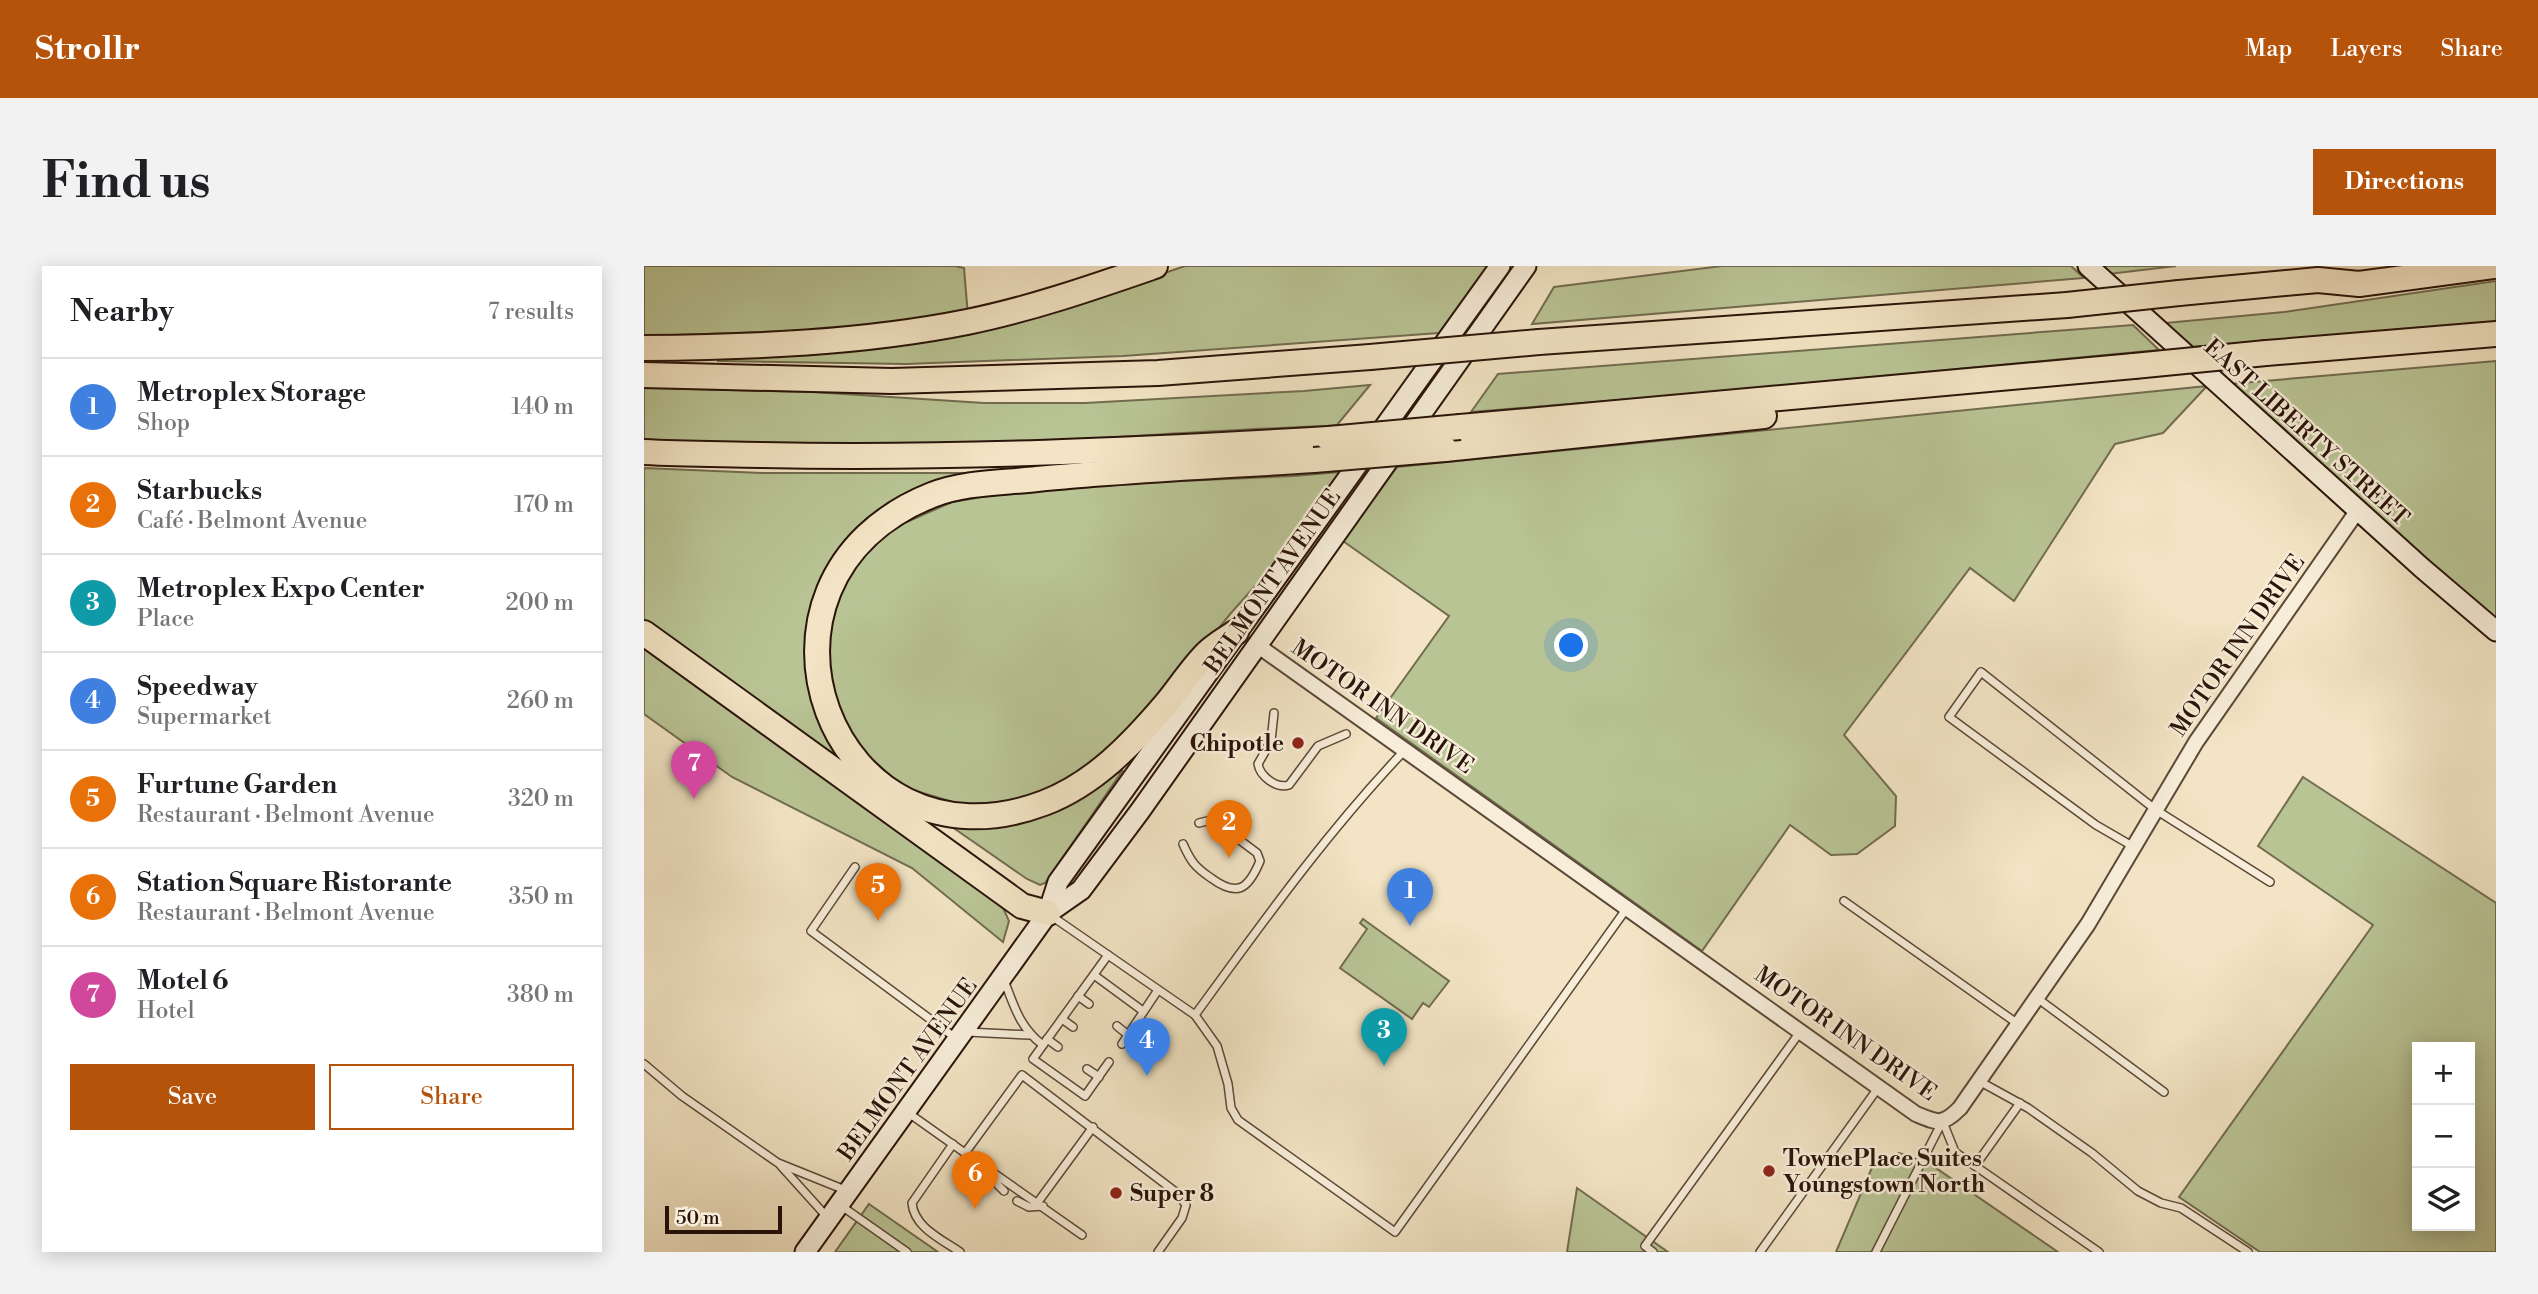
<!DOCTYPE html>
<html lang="en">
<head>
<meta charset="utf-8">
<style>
	:root { --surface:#fff; --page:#f2f2f2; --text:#202124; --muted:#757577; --line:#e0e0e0; --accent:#b45309 }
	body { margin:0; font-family:"Libre Bodoni",serif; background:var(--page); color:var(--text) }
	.controls { position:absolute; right:21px; bottom:21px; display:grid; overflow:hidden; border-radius:0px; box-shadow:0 4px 18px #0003 }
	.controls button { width:63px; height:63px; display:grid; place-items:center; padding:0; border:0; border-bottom:2px solid var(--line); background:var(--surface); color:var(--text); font:35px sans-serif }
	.scale { position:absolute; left:21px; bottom:18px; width:117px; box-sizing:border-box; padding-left:7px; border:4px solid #2a140a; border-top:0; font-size:19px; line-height:24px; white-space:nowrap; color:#2a140a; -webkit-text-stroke:5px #f7edd9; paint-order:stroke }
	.you { position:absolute; left:928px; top:380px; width:24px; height:24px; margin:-18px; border:5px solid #fff; border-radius:50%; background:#1a73e8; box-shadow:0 0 0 10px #1a73e833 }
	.badge { display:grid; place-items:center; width:46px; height:46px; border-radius:50%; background:var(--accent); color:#fff; font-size:23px; font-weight:700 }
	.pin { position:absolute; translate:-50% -58px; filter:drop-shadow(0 2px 4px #0008) }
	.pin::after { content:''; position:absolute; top:37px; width:24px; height:21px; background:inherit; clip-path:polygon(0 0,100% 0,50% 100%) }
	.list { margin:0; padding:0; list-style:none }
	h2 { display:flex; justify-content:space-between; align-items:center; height:91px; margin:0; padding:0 28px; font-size:30px }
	h2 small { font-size:23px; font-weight:400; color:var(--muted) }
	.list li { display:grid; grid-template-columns:46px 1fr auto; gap:21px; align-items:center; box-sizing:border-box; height:98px; padding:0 28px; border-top:2px solid var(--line) }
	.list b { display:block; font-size:26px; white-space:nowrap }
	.list p { margin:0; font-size:23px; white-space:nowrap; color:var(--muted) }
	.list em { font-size:23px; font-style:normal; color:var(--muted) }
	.actions { display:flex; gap:14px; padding:21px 28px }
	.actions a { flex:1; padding:16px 0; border:2px solid var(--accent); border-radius:0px; text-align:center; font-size:24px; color:var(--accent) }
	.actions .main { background:var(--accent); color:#fff }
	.icon { flex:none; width:38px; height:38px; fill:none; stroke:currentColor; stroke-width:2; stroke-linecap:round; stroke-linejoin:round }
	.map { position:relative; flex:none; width:1852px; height:986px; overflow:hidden; border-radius:0px }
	header { display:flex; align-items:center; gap:42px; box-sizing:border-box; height:98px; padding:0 35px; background:var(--accent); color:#fff }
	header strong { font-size:33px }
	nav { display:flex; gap:38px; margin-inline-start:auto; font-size:24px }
	.intro { display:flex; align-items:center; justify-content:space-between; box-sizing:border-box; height:168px; padding:0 42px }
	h1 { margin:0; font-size:49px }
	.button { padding:18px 32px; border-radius:0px; background:var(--accent); color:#fff; font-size:24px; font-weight:700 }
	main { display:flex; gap:42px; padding:0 42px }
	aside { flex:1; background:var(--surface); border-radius:0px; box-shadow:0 4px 18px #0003 }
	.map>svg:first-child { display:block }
	.green { fill:#b9c495; stroke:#726c50; stroke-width:2; fill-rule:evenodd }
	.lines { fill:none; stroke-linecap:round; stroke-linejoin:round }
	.lane-casing { stroke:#5c4838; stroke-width:10 }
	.street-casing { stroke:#5c4838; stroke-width:18 }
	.secondary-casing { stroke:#2a140a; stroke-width:23 }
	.highway-casing { stroke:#2a140a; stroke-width:28 }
	.lane { stroke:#f7edd9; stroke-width:7 }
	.street { stroke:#f7edd9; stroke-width:14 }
	.secondary { stroke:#f7edd9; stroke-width:19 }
	.highway { stroke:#f2e4c4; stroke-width:24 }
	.highway-bridge-casing { stroke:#2a140a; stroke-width:28; stroke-linecap:butt }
	.highway-bridge { stroke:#f2e4c4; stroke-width:24 }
	.poi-dot { fill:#8f2418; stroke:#f7edd9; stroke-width:2.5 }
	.labels { text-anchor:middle; stroke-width:5; stroke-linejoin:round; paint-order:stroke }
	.street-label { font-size:23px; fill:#2a140a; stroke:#f7edd9 }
	.poi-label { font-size:23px; font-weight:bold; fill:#2a140a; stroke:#f7edd9; text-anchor:start }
</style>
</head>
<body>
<header>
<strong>Strollr</strong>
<nav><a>Map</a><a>Layers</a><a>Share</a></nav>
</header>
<div class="intro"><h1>Find us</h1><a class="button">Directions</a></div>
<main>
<aside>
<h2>Nearby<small>7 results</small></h2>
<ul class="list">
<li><span class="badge" style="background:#3f7fe0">1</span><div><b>Metroplex Storage</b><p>Shop</p></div><em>140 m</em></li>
<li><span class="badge" style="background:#e8710a">2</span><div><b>Starbucks</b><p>Café · Belmont Avenue</p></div><em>170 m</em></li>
<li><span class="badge" style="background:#0f9aa8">3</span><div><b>Metroplex Expo Center</b><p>Place</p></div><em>200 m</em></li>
<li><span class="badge" style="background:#3f7fe0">4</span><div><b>Speedway</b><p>Supermarket</p></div><em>260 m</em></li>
<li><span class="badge" style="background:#e8710a">5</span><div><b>Furtune Garden</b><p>Restaurant · Belmont Avenue</p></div><em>320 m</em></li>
<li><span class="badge" style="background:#e8710a">6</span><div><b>Station Square Ristorante</b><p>Restaurant · Belmont Avenue</p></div><em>350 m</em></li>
<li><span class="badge" style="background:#d1479c">7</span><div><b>Motel 6</b><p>Hotel</p></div><em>380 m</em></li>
</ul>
<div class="actions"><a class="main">Save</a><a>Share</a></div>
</aside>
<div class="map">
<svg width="1852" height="986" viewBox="0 0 1852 986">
	<rect width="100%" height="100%" fill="#f2e4c4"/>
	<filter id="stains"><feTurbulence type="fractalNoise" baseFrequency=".00286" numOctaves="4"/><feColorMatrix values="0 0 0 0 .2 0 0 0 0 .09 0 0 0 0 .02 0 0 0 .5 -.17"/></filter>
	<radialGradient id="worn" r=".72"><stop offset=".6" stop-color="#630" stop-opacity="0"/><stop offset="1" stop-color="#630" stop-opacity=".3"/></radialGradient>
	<g class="green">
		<path d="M 0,0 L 311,0 L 320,2 L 324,50 L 235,62 L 0,70 Z"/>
		<path d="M 541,0 L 843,0 L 795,67 L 479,90 L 262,98 L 74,95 L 73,87 L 409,45 Z"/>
		<path d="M 1078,0 L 1427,0 L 1440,12 L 888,58 L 910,21 Z"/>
		<path d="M 1459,0 L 1532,0 L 1465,8 Z"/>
		<path d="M 1852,15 L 1852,56 L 1546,81 L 1521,57 L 1640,46 Z"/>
		<path d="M 1489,59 L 1515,84 L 1061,127 L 827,146 L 854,108 Z"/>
		<path d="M 1852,95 L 1852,354 L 1812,322 L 1585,118 Z"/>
		<path d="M 726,119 L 693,159 L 683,160 C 561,164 440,175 318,178 C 212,181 106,179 0,175 L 0,122 L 169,126 L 340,137 L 441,137 L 660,125 Z"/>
		<path d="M 1563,120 L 1519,167 L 1471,178 L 1370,335 L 1326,302 L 1200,469 L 1252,530 L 1251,560 L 1213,588 L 1187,589 L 1146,559 L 1058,685 L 732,452 L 805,350 L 699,275 L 753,201 Z"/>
		<path d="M 0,202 L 118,207 L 331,207 L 265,234 L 170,345 L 205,498 L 201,505 L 0,360 Z"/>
		<path d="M 696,206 L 631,298 L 587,347 L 513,439 L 445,503 L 382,534 L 319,539 L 259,521 L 218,484 L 201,458 L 190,427 L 185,396 L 185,361 L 196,327 L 214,295 L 247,263 L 308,236 L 400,221 L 650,210 Z"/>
		<path d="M 0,382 L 357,637 L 365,655 L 359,676 L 268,602 L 88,511 L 0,448 Z"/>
		<path d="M 479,504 L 401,617 L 396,619 L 383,613 L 298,554 C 319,558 340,560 362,558 C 399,553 447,524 479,504 Z"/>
		<path d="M 1659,511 L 1852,637 L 1852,986 L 1616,986 L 1535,931 L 1729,659 L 1614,580 ZM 1826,781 L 1826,960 L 1773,960 L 1773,781 Z"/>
		<path d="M 719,653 L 805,715 L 785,741 L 779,737 L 768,753 L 696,702 L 723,663 L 716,657 Z"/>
		<path d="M 1255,887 L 1286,898 L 1414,986 L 1192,986 L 1229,899 Z"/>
		<path d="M 933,922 L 1024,986 L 923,986 Z"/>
		<path d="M 225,938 L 294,986 L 191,986 Z"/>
	</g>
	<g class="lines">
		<g class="lane-casing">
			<g id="lane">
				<path d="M 630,447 L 627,475 L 614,498 C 616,510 632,523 645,519 L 674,480 L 702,468"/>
				<path d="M 539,578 C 547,596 551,601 567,612 C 593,631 604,624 616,595 L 613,587 L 573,557 L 567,554 L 555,557"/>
				<path d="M 1490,581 L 1452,559 L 1305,451 L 1337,406 L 1512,544 L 1626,616"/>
				<path d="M 211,601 L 167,665 L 313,773"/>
				<path d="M 1200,635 L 1374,758"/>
				<path d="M 406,649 L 551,749 L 573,780 L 584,818 L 587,842 L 594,854 L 751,966 L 983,642"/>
				<path d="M 450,709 L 499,745"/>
				<path d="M 360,714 C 370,740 376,762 399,779 L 464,689"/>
				<path d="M 434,730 L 445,738"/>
				<path d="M 1393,732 L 1520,826"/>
				<path d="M 551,749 C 618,657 683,566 761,484"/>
				<path d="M 418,753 L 429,761"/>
				<path d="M 473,760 L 484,769"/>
				<path d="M 323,766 L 385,769"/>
				<path d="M 403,773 L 414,781"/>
				<path d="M 478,778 L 514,724"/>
				<path d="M 399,779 L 389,793 L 441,830 L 465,796"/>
				<path d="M 0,798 L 38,830 L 134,897 L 201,924"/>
				<path d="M 443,803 L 455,811"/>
				<path d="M 1335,815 L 1384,842 L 1448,887 L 1494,925 L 1517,937 L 1537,942 L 1604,986"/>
				<path d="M 263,846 L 321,887 L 378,809 L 533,927 L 542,939 L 538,952 L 514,986"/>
				<path d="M 1299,856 L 1311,886 L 1455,986"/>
				<path d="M 309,878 L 268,937 C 270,961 297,973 316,986"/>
				<path d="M 321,887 L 438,969"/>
				<path d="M 137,900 L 183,951"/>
				<path d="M 1331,900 L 1376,837"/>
				<path d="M 350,907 L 354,919 L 360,925"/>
				<path d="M 373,935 L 385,941 L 399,940"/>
				<path d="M 394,936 L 449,861"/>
				<path d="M 196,939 L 263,986"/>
				<path d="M 1009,986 L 1001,980 L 1156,766"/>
				<path d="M 1116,986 L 1234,822"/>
				<path d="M 1232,986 L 1298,856"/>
			</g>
		</g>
		<g class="street-casing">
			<path id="street" d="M 613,379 L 1272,848 C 1294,857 1298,860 1316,842 L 1444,658 L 1552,476 L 1714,244"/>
		</g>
		<g class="secondary-casing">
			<g id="secondary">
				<path d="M 1444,0 L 1778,302 L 1852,365"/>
				<path d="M 404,647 L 437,624 L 496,545 L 882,0"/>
				<path d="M 161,986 L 404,647 L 414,616 L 856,0"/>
			</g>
		</g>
		<g class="highway-casing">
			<g id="highway">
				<path d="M 1535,27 L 1674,14 L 1715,18 L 1849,0"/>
				<path d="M 895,76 L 1423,39"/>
				<path d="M 0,82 C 107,81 218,77 323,56 C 387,43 450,21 511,0"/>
				<path d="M 1622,87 L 1852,68"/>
				<path d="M 0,109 L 248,115 L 514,107 L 726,91"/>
				<path d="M 816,161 L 1490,100"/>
				<path d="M 801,183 L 1120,150"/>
				<path d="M 0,186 C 39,188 78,188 117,189 C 307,193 495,184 685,173"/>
				<path d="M 592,366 C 582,373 571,379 563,387 C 548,402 536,421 522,438 C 488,478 450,518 400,537 C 188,617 73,315 288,229 C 321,216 358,217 393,213 C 485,204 578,200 670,194"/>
				<path d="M 0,367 L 378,640 L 404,647"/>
			</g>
		</g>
		<use href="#lane" class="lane"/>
		<use href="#street" class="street"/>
		<use href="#secondary" class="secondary"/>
		<use href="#highway" class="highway"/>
		<g class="highway-bridge-casing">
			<g id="highway-bridge">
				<path d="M 1423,39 L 1535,27"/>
				<path d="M 726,91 L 895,76"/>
				<path d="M 1490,100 L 1622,87"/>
				<path d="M 685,173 L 816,161"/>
				<path d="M 670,194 L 801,183"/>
			</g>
		</g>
		<use href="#highway-bridge" class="highway-bridge"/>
	</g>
	<g class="poi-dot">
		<circle cx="654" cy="477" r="7"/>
		<circle cx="1125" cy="905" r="7"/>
		<circle cx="472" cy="927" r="7"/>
	</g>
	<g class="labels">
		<g class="street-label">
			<text transform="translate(1663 166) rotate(42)" y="8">EAST LIBERTY STREET</text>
			<text transform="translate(628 315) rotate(-55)" y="8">BELMONT AVENUE</text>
			<text transform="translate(1593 379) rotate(-55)" y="8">MOTOR INN DRIVE</text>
			<text transform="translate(739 440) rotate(35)" y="8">MOTOR INN DRIVE</text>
			<text transform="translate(1202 767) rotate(35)" y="8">MOTOR INN DRIVE</text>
			<text transform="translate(263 803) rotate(-54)" y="8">BELMONT AVENUE</text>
		</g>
		<g class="poi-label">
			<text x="640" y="485" text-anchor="end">Chipotle</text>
			<text x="1139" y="900">TownePlace Suites<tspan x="1139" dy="26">Youngstown North</tspan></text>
			<text x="486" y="935">Super 8</text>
		</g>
	</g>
	<rect width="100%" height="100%" filter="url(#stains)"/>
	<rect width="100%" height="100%" fill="url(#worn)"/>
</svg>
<div class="controls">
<button>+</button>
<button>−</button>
<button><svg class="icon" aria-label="layers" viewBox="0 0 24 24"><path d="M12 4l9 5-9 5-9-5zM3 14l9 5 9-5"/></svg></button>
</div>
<div class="scale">50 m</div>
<div class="you"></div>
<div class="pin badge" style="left:766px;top:660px;background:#3f7fe0">1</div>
<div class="pin badge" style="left:585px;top:592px;background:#e8710a">2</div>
<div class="pin badge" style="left:740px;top:800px;background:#0f9aa8">3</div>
<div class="pin badge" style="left:503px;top:810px;background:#3f7fe0">4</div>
<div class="pin badge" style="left:234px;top:655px;background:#e8710a">5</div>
<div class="pin badge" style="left:331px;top:943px;background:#e8710a">6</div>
<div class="pin badge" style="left:50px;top:533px;background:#d1479c">7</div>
</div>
</main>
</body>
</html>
